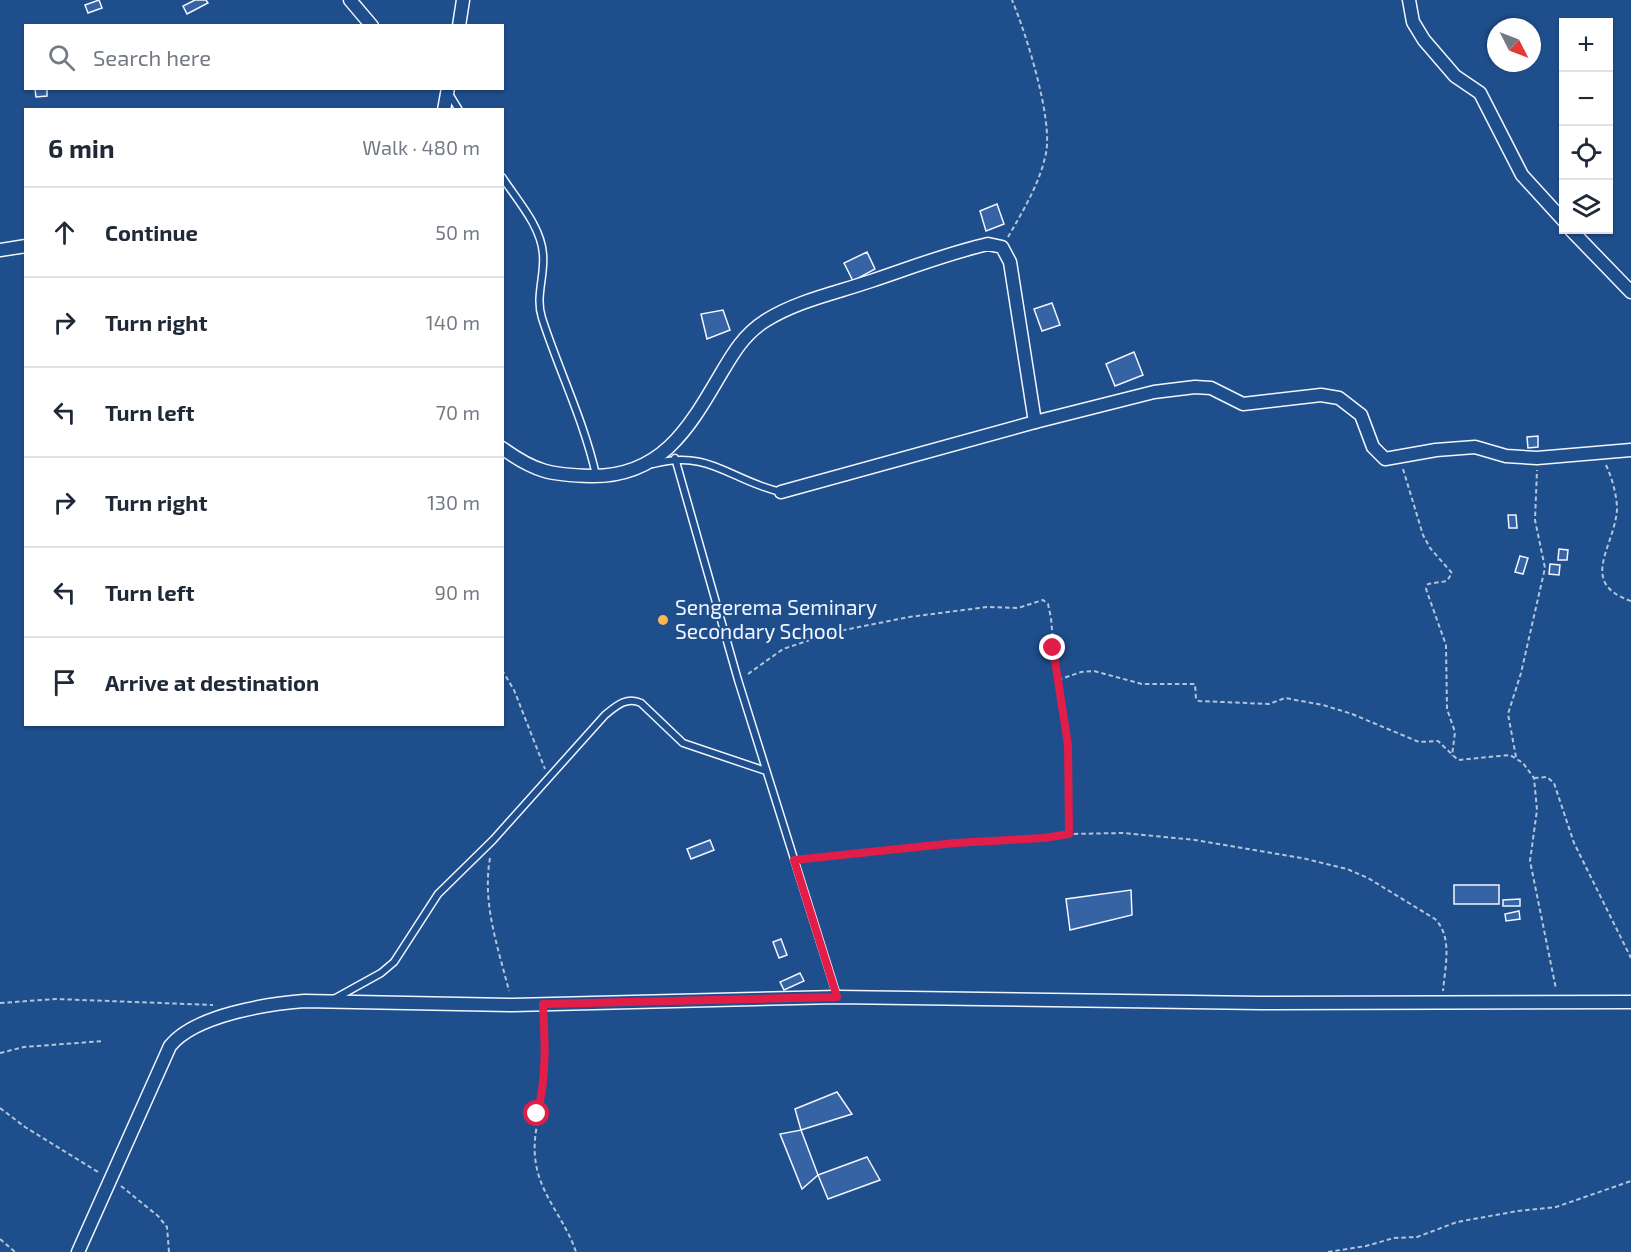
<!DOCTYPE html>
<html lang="en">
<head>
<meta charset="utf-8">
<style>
	:root { --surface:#fff; --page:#f2f2f3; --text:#1f2937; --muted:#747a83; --line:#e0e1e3 }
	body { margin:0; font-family:"Exo 2",sans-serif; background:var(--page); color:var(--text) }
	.controls { position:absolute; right:18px; top:18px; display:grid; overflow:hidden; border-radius:0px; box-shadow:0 2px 4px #0004 }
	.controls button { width:54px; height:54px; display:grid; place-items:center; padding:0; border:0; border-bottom:2px solid var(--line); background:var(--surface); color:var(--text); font:30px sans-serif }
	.compass { position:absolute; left:1487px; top:18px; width:54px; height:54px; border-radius:50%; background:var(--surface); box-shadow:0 2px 4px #0004; rotate:132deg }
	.stop { position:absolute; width:18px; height:18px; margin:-14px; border:4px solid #e11d48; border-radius:50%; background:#fff }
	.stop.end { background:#e11d48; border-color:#fff; box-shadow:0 2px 6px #0008 }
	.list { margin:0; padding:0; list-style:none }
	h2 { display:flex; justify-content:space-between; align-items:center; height:78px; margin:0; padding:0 24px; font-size:26px }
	h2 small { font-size:20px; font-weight:400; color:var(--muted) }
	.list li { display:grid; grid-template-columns:39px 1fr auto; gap:18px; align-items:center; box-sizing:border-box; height:90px; padding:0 24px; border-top:2px solid var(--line) }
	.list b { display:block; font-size:22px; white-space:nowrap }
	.list em { font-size:20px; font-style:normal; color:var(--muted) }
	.icon { flex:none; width:33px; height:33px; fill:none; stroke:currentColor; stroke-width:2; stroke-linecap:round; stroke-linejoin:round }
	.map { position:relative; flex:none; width:1631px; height:1252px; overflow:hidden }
	.search { position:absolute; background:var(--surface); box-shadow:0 2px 4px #0004; left:24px; top:24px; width:480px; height:66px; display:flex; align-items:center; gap:15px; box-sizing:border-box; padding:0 21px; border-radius:0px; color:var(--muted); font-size:22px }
	.panel { position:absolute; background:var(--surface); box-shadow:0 2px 4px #0004; left:24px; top:108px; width:480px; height:618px; border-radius:0px }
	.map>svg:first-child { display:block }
	.building { fill:#3563a3; stroke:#f2f6ff; stroke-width:1.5 }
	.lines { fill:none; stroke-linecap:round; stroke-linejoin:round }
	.lane-casing { stroke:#f2f6ff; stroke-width:9 }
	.street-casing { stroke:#f2f6ff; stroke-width:15 }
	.path { stroke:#b3c4dc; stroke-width:2; stroke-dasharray:4.5 3; stroke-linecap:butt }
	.lane { stroke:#1f4e8c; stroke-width:6 }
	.street { stroke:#1f4e8c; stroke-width:12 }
	.route { stroke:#e11d48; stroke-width:8 }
	.poi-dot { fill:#ffb74d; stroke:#1f4e8c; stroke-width:2 }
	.labels { text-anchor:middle; stroke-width:4.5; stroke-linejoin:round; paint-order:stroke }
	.poi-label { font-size:21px; fill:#f2f6ff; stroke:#1f4e8c; text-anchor:start }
</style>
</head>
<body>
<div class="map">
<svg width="1631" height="1252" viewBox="0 0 1631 1252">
	<rect width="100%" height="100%" fill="#1f4e8c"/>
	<g class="building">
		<path d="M 99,0 L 102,8 L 88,13 L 85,5 Z"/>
		<path d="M 195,0 L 206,0 L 208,3 L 187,14 L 183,6 Z"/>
		<path d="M 47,88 L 47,96 L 36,97 L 35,89 Z"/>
		<path d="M 997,204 L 1004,224 L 986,231 L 980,211 Z"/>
		<path d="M 867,252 L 875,269 L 853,281 L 844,263 Z"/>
		<path d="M 1052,303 L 1060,325 L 1042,331 L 1034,309 Z"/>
		<path d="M 723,310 L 730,330 L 707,339 L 701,314 Z"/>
		<path d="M 1134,352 L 1143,375 L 1115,386 L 1106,364 Z"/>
		<path d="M 1538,436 L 1538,447 L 1528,448 L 1527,437 Z"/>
		<path d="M 1508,515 L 1516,515 L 1517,528 L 1509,528 Z"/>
		<path d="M 1559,549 L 1568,550 L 1567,560 L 1558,560 Z"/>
		<path d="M 1520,556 L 1528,558 L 1523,574 L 1515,572 Z"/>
		<path d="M 1550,564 L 1560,565 L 1559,575 L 1549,574 Z"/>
		<path d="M 710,840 L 714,850 L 691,859 L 687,849 Z"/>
		<rect x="1454" y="885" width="45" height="19"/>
		<path d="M 1131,890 L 1132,915 L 1070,930 L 1066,899 Z"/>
		<path d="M 1520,899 L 1520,906 L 1503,906 L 1503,900 Z"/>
		<path d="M 1519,911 L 1520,919 L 1506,921 L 1505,914 Z"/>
		<path d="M 781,939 L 787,955 L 779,958 L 773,942 Z"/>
		<path d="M 800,973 L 804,981 L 784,990 L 780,982 Z"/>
		<path d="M 837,1092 L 852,1114 L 801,1130 L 795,1109 Z"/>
		<path d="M 801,1130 L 818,1175 L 802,1189 L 780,1134 Z"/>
		<path d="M 867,1157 L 880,1180 L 828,1199 L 818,1175 Z"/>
	</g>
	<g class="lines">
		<g class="lane-casing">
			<g id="lane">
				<path d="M 448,92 L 459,110"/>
				<path d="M 502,177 C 517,200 541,226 543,254 C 545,276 535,297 542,318 C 559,371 584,421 596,475"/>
				<path d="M 675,458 L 738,680 L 837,996"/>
				<path d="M 653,464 C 710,449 729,480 781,492"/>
				<path d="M 334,999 L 381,973 L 394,962 L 438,894 L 493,840 L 605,715 C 616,706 627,696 641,703 L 683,743 L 766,771"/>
			</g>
		</g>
		<g class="street-casing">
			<g id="street">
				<path d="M 350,0 L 372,26"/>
				<path d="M 1409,0 L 1413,22 L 1424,40 L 1455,76 L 1480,93 L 1522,175 L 1564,221"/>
				<path d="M 459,26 L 463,0"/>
				<path d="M 444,110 L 448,88"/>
				<path d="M 1571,230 L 1631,292"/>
				<path d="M 0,250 L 26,246"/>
				<path d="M 502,448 C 535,472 551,475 591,476 C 660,477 688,430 719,377 C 732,355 743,335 765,321 C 796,301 836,293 871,281 C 910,268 948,253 988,244 L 1002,247 L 1010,262 L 1035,422"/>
				<path d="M 781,492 L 1035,422 L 1154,392 L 1195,387 L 1211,388 L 1243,404 L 1321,395 L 1339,398 L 1361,415 L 1373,447 L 1385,459 L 1436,450 L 1475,447 L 1506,456 L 1537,458 L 1631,450"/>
				<path d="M 78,1252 L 170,1046 C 195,1015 267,1004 304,1001 L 513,1005 L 837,997 L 1261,1003 L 1631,1002"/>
			</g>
		</g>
		<g class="path">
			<path d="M 1008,237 C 1023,211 1040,183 1046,153 C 1053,119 1026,33 1012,0"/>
			<path d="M 1606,465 C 1612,478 1617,495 1617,510 C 1614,548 1578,583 1631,601"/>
			<path d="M 1403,469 L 1423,535 L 1430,548 L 1452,573 L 1447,581 L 1428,584 L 1426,589 L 1446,645 L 1447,709 L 1455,732 L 1452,756"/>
			<path d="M 502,670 L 514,690 L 545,769"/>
			<path d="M 748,674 L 783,649 L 834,632 L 909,617 L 987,607 L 1018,608 L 1043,600 L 1048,604 L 1051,618 L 1055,665 L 1068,745 L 1069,834"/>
			<path d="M 1058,680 L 1081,672 L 1094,671 L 1142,684 L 1195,684 L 1196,699 L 1199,701 L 1269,704 L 1285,698 L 1323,705 L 1352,714 L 1419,742 L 1438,741 L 1458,760 L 1510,755 L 1523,763 L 1534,778 L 1537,810 L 1530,861 L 1556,989"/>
			<path d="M 1516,757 L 1508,714 L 1521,673 L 1545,568 L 1535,520 L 1537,470"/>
			<path d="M 1534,778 L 1547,777 L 1554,783 L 1574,843 L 1631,958"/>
			<path d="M 490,858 C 482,904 498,947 509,991"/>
			<path d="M 805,858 L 955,843 L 1044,838 L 1069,834 L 1124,833 L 1195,840 L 1302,858 L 1347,869 L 1368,878 L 1435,919 C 1453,937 1445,967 1443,991"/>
			<path d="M 0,1003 L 56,999 L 213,1005"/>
			<path d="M 544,1017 C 545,1040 546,1063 544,1086 C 541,1114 531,1136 536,1164 C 541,1196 566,1221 576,1252"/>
			<path d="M 0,1053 L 24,1047 L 104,1041"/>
			<path d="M 0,1108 L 25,1127 L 98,1172"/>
			<path d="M 121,1186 L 158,1216 L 167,1227 L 169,1252"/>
			<path d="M 0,1239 L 15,1252"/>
			<path d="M 1328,1252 L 1366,1246 L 1394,1238 L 1417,1237 L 1457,1222 L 1518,1211 L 1556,1207 L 1631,1181"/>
		</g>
		<use href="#lane" class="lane"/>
		<use href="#street" class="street"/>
	</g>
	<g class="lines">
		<path class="route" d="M 537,1114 C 547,1078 545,1041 543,1004 L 837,997 L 794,860 L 955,843 L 1044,838 L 1069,834 L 1068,745 L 1053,648"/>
	</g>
	<circle class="poi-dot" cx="663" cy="620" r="6"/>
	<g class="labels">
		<g class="poi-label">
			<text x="675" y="615">Sengerema Seminary<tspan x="675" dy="24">Secondary School</tspan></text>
		</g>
	</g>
</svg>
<div class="controls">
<button>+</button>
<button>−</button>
<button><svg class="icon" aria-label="locate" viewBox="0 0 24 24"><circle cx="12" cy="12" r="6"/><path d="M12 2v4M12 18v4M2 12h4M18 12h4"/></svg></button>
<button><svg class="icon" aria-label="layers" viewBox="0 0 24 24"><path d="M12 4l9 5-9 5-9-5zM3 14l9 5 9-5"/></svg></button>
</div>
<svg class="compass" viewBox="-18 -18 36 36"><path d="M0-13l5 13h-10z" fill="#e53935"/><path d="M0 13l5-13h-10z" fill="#747a83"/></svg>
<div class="stop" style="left:537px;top:1114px"></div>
<div class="stop end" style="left:1053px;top:648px"></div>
<div class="search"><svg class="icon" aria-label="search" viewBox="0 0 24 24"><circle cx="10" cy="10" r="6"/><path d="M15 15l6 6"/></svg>Search here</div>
<section class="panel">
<h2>6 min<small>Walk · 480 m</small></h2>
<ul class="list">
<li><svg class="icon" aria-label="ahead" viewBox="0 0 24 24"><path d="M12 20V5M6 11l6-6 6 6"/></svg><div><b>Continue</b></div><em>50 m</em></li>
<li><svg class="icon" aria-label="right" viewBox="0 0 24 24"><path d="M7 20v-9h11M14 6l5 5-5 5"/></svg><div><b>Turn right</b></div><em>140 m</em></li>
<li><svg class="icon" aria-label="left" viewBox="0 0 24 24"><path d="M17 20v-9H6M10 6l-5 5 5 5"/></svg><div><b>Turn left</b></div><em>70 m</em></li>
<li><svg class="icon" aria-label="right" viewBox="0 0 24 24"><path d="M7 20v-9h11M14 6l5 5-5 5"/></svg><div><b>Turn right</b></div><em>130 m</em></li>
<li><svg class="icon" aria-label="left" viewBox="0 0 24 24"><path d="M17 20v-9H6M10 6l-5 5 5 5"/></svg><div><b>Turn left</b></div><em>90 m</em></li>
<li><svg class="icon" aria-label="arrive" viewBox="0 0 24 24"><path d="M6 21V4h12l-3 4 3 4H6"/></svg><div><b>Arrive at destination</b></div></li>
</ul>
</section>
</div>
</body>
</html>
